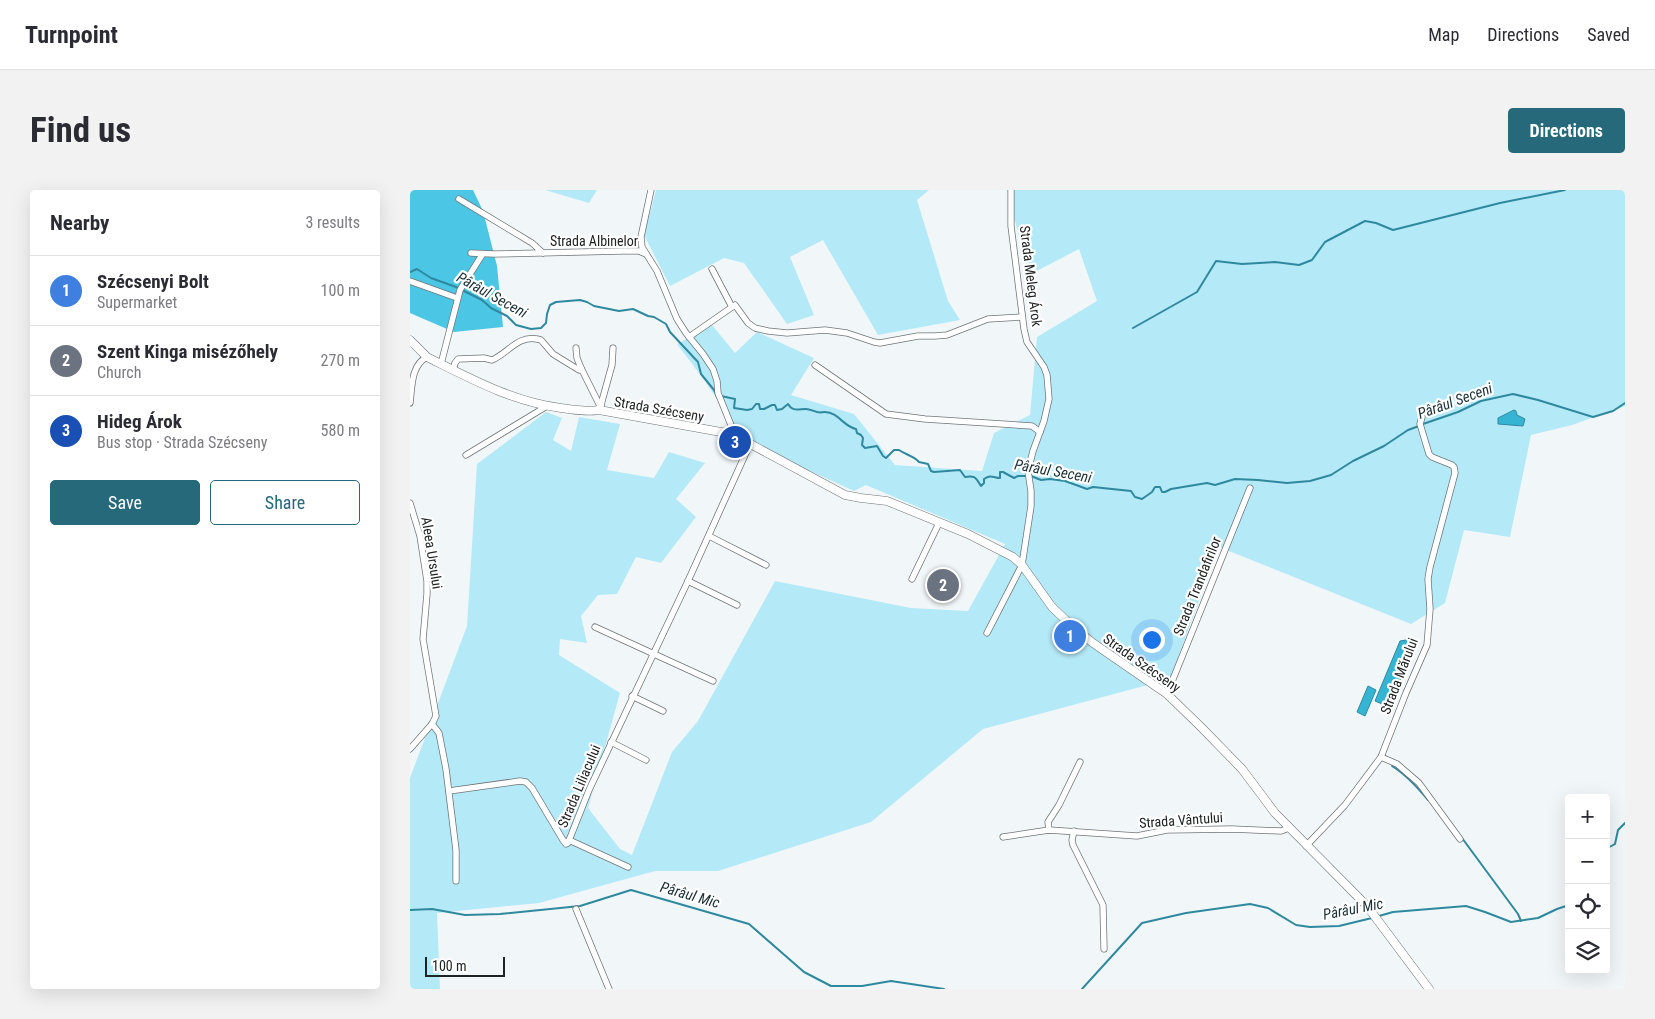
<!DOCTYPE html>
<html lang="en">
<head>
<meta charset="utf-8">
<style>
	:root { --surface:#fff; --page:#f2f2f3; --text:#2b2b33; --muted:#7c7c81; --line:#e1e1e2; --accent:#25697a }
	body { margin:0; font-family:"Roboto Condensed",sans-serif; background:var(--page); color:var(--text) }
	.controls { position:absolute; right:15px; bottom:15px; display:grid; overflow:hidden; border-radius:5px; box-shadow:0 5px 20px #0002 }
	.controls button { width:45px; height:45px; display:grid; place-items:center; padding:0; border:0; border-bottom:1px solid var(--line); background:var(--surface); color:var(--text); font:25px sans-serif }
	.scale { position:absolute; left:15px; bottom:12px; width:80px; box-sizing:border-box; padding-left:5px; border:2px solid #202323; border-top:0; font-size:14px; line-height:18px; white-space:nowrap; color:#202323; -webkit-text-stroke:4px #fff; paint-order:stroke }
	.you { position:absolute; left:741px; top:449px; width:18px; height:18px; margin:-12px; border:4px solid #fff; border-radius:50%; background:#1a73e8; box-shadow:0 0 0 8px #1a73e833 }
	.badge { display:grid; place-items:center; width:32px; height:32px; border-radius:50%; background:var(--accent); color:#fff; font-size:16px; font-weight:700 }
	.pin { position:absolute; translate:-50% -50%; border:2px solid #fff; box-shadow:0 1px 5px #0006 }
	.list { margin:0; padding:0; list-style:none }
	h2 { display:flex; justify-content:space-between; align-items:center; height:65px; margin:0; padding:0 20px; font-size:21px }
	h2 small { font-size:16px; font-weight:400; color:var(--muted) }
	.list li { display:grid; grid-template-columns:32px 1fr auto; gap:15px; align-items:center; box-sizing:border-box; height:70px; padding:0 20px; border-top:1px solid var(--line) }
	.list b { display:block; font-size:19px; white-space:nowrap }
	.list p { margin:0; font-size:16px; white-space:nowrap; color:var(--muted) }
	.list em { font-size:16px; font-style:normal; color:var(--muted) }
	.actions { display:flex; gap:10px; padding:15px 20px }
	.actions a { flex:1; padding:11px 0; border:1px solid var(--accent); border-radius:5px; text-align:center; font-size:18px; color:var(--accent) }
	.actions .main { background:var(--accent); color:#fff }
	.icon { flex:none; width:28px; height:28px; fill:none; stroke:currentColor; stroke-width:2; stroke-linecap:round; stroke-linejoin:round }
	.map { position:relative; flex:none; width:1215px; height:799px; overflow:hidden; border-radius:5px }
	header { display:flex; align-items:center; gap:30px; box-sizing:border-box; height:70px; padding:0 25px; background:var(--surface); border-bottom:1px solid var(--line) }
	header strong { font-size:24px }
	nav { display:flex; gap:28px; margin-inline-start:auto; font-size:18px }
	.intro { display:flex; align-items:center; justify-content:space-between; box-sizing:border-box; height:120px; padding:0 30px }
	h1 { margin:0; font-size:35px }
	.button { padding:12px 22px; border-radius:5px; background:var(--accent); color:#fff; font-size:18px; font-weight:700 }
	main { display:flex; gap:30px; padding:0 30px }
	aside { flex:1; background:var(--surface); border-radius:5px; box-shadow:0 5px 20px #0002 }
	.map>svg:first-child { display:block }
	.green { fill:#b4e9f8 }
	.forest { fill:#4bc6e4 }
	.water { fill:#35b5d3; stroke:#2f899e }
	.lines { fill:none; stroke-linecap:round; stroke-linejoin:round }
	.stream { stroke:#2f899e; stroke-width:2 }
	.street-casing { stroke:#6f7476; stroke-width:7 }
	.secondary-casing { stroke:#6f7476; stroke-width:9 }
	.street { stroke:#fff; stroke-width:5.5 }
	.secondary { stroke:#fff; stroke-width:8 }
	.labels { text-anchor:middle; stroke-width:4.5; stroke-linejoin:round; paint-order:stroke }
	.street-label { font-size:14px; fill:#202323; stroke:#fff }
	.water-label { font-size:15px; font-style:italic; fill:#1a2f35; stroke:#fff }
</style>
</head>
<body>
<header>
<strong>Turnpoint</strong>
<nav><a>Map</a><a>Directions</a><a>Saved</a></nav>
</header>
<div class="intro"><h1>Find us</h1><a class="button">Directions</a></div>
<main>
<aside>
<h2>Nearby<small>3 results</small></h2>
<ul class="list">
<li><span class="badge" style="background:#3f7fe0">1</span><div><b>Szécsenyi Bolt</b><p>Supermarket</p></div><em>100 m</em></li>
<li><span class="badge" style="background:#6b7280">2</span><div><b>Szent Kinga misézőhely</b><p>Church</p></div><em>270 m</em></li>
<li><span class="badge" style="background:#1a4fb4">3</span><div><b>Hideg Árok</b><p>Bus stop · Strada Szécseny</p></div><em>580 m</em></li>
</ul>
<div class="actions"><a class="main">Save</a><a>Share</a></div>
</aside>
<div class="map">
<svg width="1215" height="799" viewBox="0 0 1215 799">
	<rect width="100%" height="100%" fill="#f1f7f9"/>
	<g class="green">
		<path d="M 135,0 L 187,0 L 179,13 Z"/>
		<path d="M 246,0 L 519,0 L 507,10 L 538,111 L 550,130 L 468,145 L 413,50 L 380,67 L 404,125 L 377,134 L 334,73 L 314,68 L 260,96 L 234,45 Z"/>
		<path d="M 597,0 L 1215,0 L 1215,216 L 1162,235 L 1121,245 L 1100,347 L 1054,340 L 1035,413 L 1001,434 L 809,357 L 760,489 L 573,539 L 461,632 L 308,681 L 245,681 L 129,713 L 27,723 L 30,799 L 0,799 L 0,588 L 57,436 L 67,274 L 136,222 L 152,228 L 143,250 L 161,261 L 169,227 L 210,234 L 197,280 L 244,288 L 259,262 L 295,273 L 266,309 L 286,327 L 251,373 L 226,367 L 207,404 L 188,405 L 171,426 L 177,453 L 150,449 L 149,465 L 210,503 L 178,618 L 210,659 L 222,665 L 262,562 L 288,531 L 365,391 L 501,418 L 558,421 L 595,354 L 456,295 L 444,301 L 387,275 L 330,245 L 295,191 L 267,154 L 302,135 L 325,163 L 347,142 L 404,168 L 381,205 L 444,224 L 485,275 L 572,281 L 584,243 L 620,225 L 627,147 L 687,111 L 669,59 L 619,85 Z"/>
	</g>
	<path class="forest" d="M 0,0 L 63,0 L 73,21 L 87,76 L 93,137 L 44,142 L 0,123 Z"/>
	<g class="water">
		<path d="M 1104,220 L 1106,221 L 1107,225 L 1115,229 L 1113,236 L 1088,234 L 1088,228 Z"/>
		<path d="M 996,450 L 1002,452 L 1004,456 L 979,517 L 965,511 L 990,451 Z"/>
		<path d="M 958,496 L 966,500 L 955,526 L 947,522 Z"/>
	</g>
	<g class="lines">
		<g class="stream">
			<path d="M 0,82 L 7,79 L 21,88 L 46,97 L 72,110 L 81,118 L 97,126 L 106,135 L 121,139 L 131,138 L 136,133 L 137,124 L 140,115 L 146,112 L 170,110 L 177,112 L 184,116 L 209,121 L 223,119 L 238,126 L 244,127 L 256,134 L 260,142 L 288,172 L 291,184 L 304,200 L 307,206"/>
			<path d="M 723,138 L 787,102 L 806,71 L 832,74 L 865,72 L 889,75 L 902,70 L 915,52 L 955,31 L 966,33 L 983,40 L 1090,13 L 1155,0"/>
			<path d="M 311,206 L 325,209 L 324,218 L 337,220 L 342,219 L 346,214 L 349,214 L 350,219 L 354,219 L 362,215 L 365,215 L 367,220 L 372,219 L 378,214 C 383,222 388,219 396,219 C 400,219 403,221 407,222 C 412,223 411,222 415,222 C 428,222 434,237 446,239 L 447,243 L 451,245 L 453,248 L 452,255 L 455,258 L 467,256 L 473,266 L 476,268 L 484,260 L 489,260 C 496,265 504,266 509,272 L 518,274 L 521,281 L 524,282 L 550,280 L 555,287 C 565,285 566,288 571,296 L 574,293 L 574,289 C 581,284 584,288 590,288 L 590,282 L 593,282 L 604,288 L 608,286 L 617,286"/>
			<path d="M 1013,234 L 1048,222 L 1071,211 L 1103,204 L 1128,210 L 1183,227 L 1203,221 L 1215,213"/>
			<path d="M 621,286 L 631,290 L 640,289 L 655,291 L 677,299 L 683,297 L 721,301 L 725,307 L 732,309 L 742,302 L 745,297 L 750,297 L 752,302 L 755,302 L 761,299 L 797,293 L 805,295 L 825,289 L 848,290 L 877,293 L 900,291 L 921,285 L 943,271 L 974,256 L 998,240 L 1009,236"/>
			<path d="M 982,576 C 995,584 1008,598 1018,610"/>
			<path d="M 1052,648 L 1108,724 L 1111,731"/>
			<path d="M 1196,659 L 1205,654 L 1208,640 L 1215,633"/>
			<path d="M 0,720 L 22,719 L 55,725 L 90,724 L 170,716 L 221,700 L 339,734 L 394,782 L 421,796 L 452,796 L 481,791 L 534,799"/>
			<path d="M 969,726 L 983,722 L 1056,716 L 1075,722 L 1101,732 L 1128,728 L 1147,719 L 1159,715"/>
			<path d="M 672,799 L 732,733 L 776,723 L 840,714 L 858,718 L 886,735 L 900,737 L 929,736 L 962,728"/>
		</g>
		<g class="street-casing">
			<g id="street">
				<path d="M 241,0 L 231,47 L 232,57 L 247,81 L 267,129 L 276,143 L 293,164 L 303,179 L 307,191 L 308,203 L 323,240 L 322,244"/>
				<path d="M 49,9 L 122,53 L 133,63"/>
				<path d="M 61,63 L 84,64 L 213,61 L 229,61 L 236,64"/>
				<path d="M 302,79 L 322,117"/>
				<path d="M 0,91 L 47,108"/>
				<path d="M 279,147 L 325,115 L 338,133 L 345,138 L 358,141 L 377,143 L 415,140 L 437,143 L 464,152 L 470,153 L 508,146 L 525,146 L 537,145 L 578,129 L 612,127"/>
				<path d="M 166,158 L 167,168 L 171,178"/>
				<path d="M 31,174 L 50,100 L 72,65"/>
				<path d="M 405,175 L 476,224 L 515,229 L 622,236 L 630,242"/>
				<path d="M 43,180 L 45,173 L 48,169 L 74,168 L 82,170 C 97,164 108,145 127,149 L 131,150 L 143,164 L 169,180 L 171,178 L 191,218"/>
				<path d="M 0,213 C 2,197 1,175 17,167"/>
				<path d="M 191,217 L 192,211 L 202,175 L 203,158"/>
				<path d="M 56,265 L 137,216"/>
				<path d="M 0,313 L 10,346 L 17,391 L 17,404 L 13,449 L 26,526 L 22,534 L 0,559"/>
				<path d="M 299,346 L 356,375"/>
				<path d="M 502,389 L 529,333"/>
				<path d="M 278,391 L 327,415"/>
				<path d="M 185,437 L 303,491"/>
				<path d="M 577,443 L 612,375 L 621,316 L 621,301 L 618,281 L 623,261 L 634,231 L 639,209 L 637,185 L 634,177 L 617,152 L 614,139 L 601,36 L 601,0"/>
				<path d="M 757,504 L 840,298"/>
				<path d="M 222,506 L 253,521"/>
				<path d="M 22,534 L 29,543 L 36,579 L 46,660 L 46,691"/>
				<path d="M 201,552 L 236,570"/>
				<path d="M 971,567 L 987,574 L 1009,593 L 1050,649"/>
				<path d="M 39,601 L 110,591 L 116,592 L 122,598 L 153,650 L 156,654 L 158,653 L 179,600 L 278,391 L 340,254"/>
				<path d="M 639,640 L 638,632 L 649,615 L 670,572"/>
				<path d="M 664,641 L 662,650 L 663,655 L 693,715 L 694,759"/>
				<path d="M 593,647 L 639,640 L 727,646 L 757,640 L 822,639 L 871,641 L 879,638"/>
				<path d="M 159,650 L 218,677"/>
				<path d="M 896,656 L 935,615 L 971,567 L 996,503 L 1017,455 L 1020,419 L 1018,389 L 1020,377 L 1045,283 L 1044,277 L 1042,275 L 1022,267 L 1019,264 L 1010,234 L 1012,227"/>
				<path d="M 166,719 L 199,799"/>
			</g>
		</g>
		<g class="secondary-casing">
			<path id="secondary" d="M 0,150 L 17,167 L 23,170 C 65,191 105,212 151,218 C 165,220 176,222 189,220 L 322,244 L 435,305 L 451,308 L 477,311 L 558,344 L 603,367 L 612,375 L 642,417 L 663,437 L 683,453 L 757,504 L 791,537 L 832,579 L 865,623 L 957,716 L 1019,799"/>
		</g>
		<use href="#street" class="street"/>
		<use href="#secondary" class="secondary"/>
	</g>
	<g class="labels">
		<g class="street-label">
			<text x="184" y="56">Strada Albinelor</text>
			<text transform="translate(621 86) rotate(83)" y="5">Strada Meleg Árok</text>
			<text transform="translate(249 219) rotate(10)" y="5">Strada Szécseny</text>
			<text transform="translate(22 363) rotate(81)" y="5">Aleea Ursului</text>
			<text transform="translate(787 396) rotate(-68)" y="5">Strada Trandafirilor</text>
			<text transform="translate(732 473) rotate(35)" y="5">Strada Szécseny</text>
			<text transform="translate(989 486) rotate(-69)" y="5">Strada Mărului</text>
			<text transform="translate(169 596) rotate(-67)" y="5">Strada Liliacului</text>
			<text transform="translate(771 630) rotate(-4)" y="5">Strada Vântului</text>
		</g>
		<g class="water-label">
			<text transform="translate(82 105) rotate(29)" y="5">Pârâul Seceni</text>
			<text transform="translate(1045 211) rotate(-20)" y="5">Pârâul Seceni</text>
			<text transform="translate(643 281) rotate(10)" y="5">Pârâul Seceni</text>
			<text transform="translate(280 705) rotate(16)" y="5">Pârâul Mic</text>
			<text transform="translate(943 719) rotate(-11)" y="5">Pârâul Mic</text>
		</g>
	</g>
</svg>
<div class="controls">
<button>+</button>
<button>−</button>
<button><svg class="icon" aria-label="locate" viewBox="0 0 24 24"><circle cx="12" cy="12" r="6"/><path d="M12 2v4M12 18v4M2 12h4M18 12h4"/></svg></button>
<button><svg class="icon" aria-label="layers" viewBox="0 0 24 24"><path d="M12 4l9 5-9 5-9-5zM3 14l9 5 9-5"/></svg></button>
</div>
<div class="scale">100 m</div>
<div class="you"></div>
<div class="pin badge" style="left:660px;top:446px;background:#3f7fe0">1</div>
<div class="pin badge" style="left:533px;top:395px;background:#6b7280">2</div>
<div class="pin badge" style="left:325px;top:252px;background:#1a4fb4">3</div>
</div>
</main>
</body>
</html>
